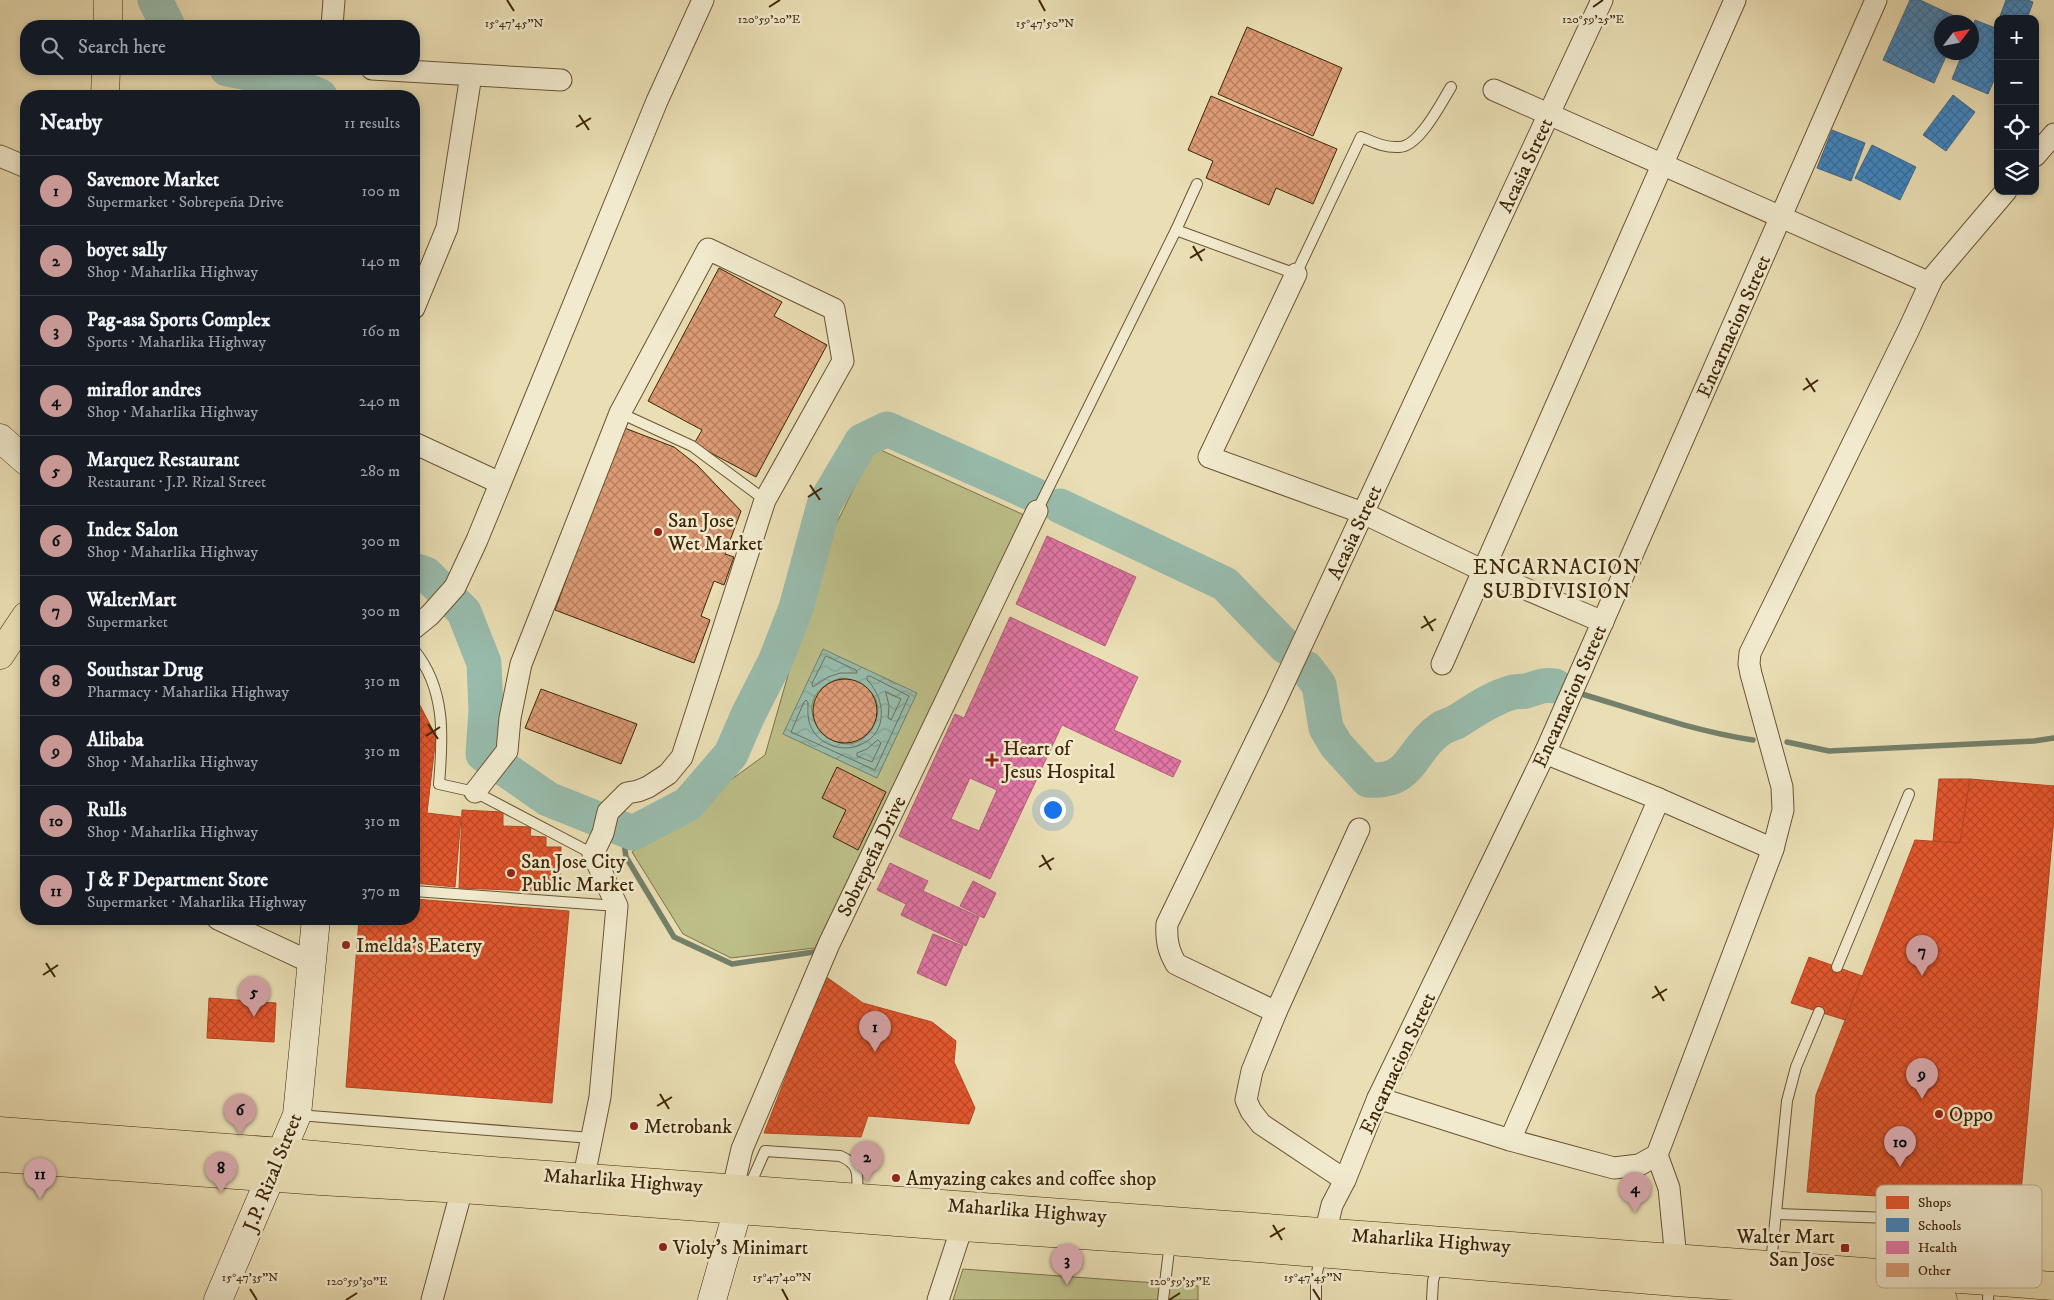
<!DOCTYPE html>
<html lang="en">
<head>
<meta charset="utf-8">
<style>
	:root { --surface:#171b24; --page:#242831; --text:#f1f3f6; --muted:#9ea1a6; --line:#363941; --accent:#c59692 }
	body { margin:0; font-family:"IM FELL DW Pica",serif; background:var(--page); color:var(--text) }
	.controls { position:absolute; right:15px; top:15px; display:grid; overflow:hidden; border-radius:10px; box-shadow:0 2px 8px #0003 }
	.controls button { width:45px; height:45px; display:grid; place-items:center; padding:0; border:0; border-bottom:1px solid var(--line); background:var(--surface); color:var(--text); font:25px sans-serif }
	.compass { position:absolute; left:1934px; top:15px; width:45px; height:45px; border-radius:50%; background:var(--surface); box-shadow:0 2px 8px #0003; rotate:58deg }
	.you { position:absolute; left:1052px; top:809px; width:18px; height:18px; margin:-12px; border:4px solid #fff; border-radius:50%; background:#1a73e8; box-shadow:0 0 0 8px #1a73e833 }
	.badge { display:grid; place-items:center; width:32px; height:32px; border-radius:50%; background:var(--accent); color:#111; font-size:16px; font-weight:700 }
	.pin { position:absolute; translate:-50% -41px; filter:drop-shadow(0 1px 2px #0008) }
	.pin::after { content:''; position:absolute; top:26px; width:18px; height:15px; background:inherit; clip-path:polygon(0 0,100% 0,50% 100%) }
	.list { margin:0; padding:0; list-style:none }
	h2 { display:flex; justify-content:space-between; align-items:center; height:65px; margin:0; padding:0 20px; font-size:21px }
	h2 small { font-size:16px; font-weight:400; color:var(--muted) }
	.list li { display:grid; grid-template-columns:32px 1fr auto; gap:15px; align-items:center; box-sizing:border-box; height:70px; padding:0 20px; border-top:1px solid var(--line) }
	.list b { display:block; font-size:19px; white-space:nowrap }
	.list p { margin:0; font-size:16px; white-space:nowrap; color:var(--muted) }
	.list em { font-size:16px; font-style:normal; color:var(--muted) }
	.icon { flex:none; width:28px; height:28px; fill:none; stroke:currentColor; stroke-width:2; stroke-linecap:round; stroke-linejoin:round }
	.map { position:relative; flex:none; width:2054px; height:1300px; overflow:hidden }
	.search { position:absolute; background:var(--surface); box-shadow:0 2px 8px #0003; left:20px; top:20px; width:400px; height:55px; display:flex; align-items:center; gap:12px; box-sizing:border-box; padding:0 18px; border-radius:20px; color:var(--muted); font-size:19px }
	.panel { position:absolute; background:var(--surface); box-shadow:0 2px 8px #0003; left:20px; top:90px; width:400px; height:835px; border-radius:20px }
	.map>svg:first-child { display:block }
	.park { fill:#bdbf89; stroke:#7e7248 }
	.water { fill:url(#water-waves); stroke:#74806a; fill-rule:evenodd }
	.shops { fill:url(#shops-cross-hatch); stroke:#b24822 }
	.schools { fill:url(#schools-cross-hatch); stroke:#3f6b8c }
	.health { fill:url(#health-cross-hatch); stroke:#b25f77; fill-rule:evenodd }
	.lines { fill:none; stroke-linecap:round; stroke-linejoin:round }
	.shore { stroke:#6c715a; stroke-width:1 }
	.stream { stroke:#74806a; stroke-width:5.5 }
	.river { stroke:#98bcad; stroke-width:35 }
	.building { fill:url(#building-cross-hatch); stroke:#3f2606 }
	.lane-casing { stroke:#6a5432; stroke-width:12 }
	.street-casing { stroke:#6a5432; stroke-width:23 }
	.secondary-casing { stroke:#3f2606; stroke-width:29 }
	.highway-casing { stroke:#3f2606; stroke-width:29 }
	.lane { stroke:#f1eace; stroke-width:10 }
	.street { stroke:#f1eace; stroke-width:21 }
	.secondary { stroke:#f1eace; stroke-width:28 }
	.highway { stroke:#eadeb4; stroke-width:28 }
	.ticks { fill:none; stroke:#3f2606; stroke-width:2 }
	.poi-dot { fill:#8f2418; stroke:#f1eace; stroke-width:2 }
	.labels { text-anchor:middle; stroke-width:5; stroke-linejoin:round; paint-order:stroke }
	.street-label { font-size:20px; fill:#3f2606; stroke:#f1eace }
	.poi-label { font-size:20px; fill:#3f2606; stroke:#f1eace; text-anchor:start }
	.neighbourhood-label { font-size:21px; letter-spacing:1px; fill:#3f2606; stroke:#f1eace }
	.key { fill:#f1eace; stroke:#bcaf92; stroke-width:1 }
	.key-label { font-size:14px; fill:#3f2606 }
	.ticks-label { font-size:12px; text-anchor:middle; fill:#3f2606; stroke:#f1eace; stroke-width:5; stroke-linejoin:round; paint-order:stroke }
</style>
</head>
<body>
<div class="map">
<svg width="2054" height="1300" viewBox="0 0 2054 1300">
	<defs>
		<pattern id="water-waves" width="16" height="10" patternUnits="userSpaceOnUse" patternTransform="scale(1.25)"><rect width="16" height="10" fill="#98bcad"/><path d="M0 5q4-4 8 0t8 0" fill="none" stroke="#84a193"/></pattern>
		<pattern id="shops-cross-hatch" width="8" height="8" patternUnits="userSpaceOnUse" patternTransform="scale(1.25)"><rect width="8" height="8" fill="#e4572e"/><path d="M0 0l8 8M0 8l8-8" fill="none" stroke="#ba4825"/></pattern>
		<pattern id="schools-cross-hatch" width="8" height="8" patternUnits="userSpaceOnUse" patternTransform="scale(1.25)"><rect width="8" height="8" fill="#3f88c5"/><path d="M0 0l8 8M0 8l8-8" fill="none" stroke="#366f9e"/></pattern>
		<pattern id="health-cross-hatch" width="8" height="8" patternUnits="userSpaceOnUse" patternTransform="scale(1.25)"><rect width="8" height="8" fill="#e377a8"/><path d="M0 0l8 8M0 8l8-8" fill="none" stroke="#b96187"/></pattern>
		<pattern id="building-cross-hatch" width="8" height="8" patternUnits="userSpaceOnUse" patternTransform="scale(1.25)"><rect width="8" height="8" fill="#dc9b75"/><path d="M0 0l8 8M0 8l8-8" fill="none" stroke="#b47e5e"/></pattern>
	</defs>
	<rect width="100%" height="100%" fill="#eadeb4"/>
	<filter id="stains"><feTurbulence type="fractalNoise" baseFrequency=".004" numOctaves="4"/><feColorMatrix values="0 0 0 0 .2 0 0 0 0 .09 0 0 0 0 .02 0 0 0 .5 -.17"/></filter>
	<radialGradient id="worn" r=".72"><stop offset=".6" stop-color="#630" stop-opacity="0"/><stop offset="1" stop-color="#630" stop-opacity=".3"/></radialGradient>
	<g class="park">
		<path d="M 874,447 L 1024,515 L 815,948 L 731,958 L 683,934 L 632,852 L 765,755 L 825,547 Z"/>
		<path d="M 963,1269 L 1198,1286 L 1198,1300 L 953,1300 Z"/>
	</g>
	<path class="water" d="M 823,649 L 917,693 L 877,778 L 783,734 ZM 841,678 C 865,680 887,699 874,725 C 845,780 771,700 841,678 Z"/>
	<g class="shops">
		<path d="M 414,694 L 436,736 L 427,813 L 461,817 L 455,887 L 414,883 Z"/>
		<path d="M 1939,779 L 1970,779 L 1960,843 L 1933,841 Z"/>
		<path d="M 1970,779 L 2054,786 L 2054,818 L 2020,1204 L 1807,1192 L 1816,1095 L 1915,840 L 1960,843 Z"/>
		<path d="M 462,810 L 503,812 L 503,826 L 531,827 L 530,836 L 546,837 L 546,847 L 561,847 L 560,892 L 459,888 Z"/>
		<path d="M 414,899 L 569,911 L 552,1103 L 346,1087 L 359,919 L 414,919 Z"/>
		<path d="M 1809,957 L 1862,976 L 1845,1020 L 1791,1003 Z"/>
		<path d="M 825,976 L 863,1003 L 932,1022 L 956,1041 L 954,1062 L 975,1108 L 969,1124 L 868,1116 L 861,1137 L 764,1133 Z"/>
		<path d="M 209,998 L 276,1003 L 274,1042 L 207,1038 Z"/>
	</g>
	<g class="schools">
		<path d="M 1910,0 L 1920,0 L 1963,20 L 1961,22 L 1942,22 L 1942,52 L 1948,52 L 1934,83 L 1883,60 Z"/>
		<path d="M 2006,0 L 2028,0 L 2033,2 L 2027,19 L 1999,19 Z"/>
		<path d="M 1975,20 L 1998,29 L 1998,71 L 1988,94 L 1952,79 L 1963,52 L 1972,52 L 1972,30 Z"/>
		<path d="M 1953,95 L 1975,112 L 1946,151 L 1923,135 Z"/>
		<path d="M 1832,130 L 1865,143 L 1851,181 L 1817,168 Z"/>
		<path d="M 1872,145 L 1916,167 L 1900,200 L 1855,178 Z"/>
	</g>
	<g class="health">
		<path d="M 1047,536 L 1136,577 L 1105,646 L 1016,604 Z"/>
		<path d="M 1010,617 L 1138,677 L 1114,730 L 1181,761 L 1173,777 L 1062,725 L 990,879 L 899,836 L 955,714 L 964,718 ZM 970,778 L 997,790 L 979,831 L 951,819 Z"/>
		<path d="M 890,863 L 928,881 L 923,891 L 979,917 L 966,946 L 901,915 L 906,904 L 877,890 Z"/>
		<path d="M 973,881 L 996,893 L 984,918 L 960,906 Z"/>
		<path d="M 933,934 L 963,946 L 946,986 L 917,973 Z"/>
	</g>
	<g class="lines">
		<g class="shore">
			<path d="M 826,656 L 856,670 L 857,673 L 840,673 L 828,677 L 813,687 L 812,684 Z"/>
			<path d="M 870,676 L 909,696 L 875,770 L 791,732 L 804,702 L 806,700 L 808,702 C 808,712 807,720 812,729 C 821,746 845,753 862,744 C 889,732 885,697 867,680 L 867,677 Z"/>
			<path d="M 886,692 L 901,699 L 891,720 L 888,718 L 889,706 Z"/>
			<path d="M 878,740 L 881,743 L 872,762 L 857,756 L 857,753 L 867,749 Z"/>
		</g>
		<g class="stream">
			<path d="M 1582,694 C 1638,711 1694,731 1753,740"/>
			<path d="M 1787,742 L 1829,751 L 2034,741 L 2054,738"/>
			<path d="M 622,829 L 626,857 L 674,937 L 732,964 L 814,952"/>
		</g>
		<g class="river">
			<path d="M 155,0 L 168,26"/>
			<path d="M 227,69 L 280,79 L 320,96"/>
			<path d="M 1060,506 L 1225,584 L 1286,647"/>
			<path d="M 414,570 L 426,574 L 464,612 L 484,663 L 486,711 L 483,754 L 548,799 L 633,833 L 688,804 L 731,754 L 748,715 L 775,662 L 796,608 L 824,505 L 862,441 L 887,429 L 1035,495"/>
			<path d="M 1306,668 L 1319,685 L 1326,728 L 1336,745 L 1368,780 C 1413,783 1409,752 1439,730 C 1443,726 1451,725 1456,722 C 1474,711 1490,699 1510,693 C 1515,691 1521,692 1526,691 C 1538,688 1542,684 1555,686"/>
		</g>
	</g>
	<g class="building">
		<path d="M 1247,27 L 1342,68 L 1313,136 L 1218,94 Z"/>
		<path d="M 1211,96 L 1337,149 L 1313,204 L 1276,188 L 1269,205 L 1206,178 L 1213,161 L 1188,150 Z"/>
		<path d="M 719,268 L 782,302 L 774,316 L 827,345 L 756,477 L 694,444 L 702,430 L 648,401 Z"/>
		<path d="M 622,427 L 674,447 L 697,465 L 741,511 L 725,554 L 734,557 L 724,585 L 714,581 L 701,616 L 710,620 L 694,663 L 555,610 Z"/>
		<circle cx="845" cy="711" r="32"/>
		<path d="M 541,689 L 637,724 L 621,764 L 525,728 Z"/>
		<path d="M 837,767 L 886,792 L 858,850 L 833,837 L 846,810 L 822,798 Z"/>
	</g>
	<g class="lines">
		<g class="lane-casing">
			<g id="lane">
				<path d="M 1176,230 L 1197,184"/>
				<path d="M 620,413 L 692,446 L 765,500"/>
				<path d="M 1037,511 L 1176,230 L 1296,274 L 1361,137 C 1373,142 1385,148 1399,147 C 1419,147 1441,103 1451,87"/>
				<path d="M 414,650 C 446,689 443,737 439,784 L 475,792 L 593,854"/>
				<path d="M 414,891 L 617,906"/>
				<path d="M 1837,967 L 1909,794"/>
				<path d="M 298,1115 L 591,1138"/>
				<path d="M 749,1187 L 765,1151 L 840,1156 C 862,1165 857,1177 857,1197"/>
				<path d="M 1777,1214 L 1890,1218"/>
				<path d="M 1941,1220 L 1983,1223 L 1989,1228 L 1992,1236 L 1988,1300"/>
				<path d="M 1771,1264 L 1787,1101 L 1796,1067 L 1819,1012"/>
				<path d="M 1163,1300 L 1170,1242"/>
				<path d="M 1316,1300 L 1316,1277 L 1321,1254"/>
				<path d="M 1432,1300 L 1433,1281 L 1438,1264"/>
			</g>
		</g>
		<g class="street-casing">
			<g id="street">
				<path d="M 332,26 L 334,0"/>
				<path d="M 372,69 L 561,80"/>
				<path d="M 1494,90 L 1930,283"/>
				<path d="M 0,156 L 26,167"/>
				<path d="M 2035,156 L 2054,134"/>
				<path d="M 1296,274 L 1209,457 L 1363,513 L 1484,571 L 1603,622"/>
				<path d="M 414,308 L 447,228 L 471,75"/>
				<path d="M 414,443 L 500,483"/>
				<path d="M 414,628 L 430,615 L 455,587 L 477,540 L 657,101 L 703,0"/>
				<path d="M 1442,664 L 1735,0"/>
				<path d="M 1545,753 L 1659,799 L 1773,849"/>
				<path d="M 475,792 L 507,751 L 510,718 L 521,664 L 620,413 L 708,249 L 834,309 L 843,361 L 765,500 L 682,757 L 668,774 L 648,787 L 638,791 L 627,793 L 608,812 L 603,833 L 593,854 L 617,906 L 600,1097 L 584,1176"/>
				<path d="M 218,919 L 312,963"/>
				<path d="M 1276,1012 L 1176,964 C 1168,950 1166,940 1167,924 L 1275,702 L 1602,0"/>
				<path d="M 1378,1098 L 1510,1140 L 1614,1168 L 1639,1165 L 1657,1155"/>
				<path d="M 1510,1140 L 1659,799"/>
				<path d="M 1345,1180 L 1261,1124 L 1251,1111 L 1246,1100 L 1252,1071 L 1276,1012 L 1359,829"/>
				<path d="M 733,1188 L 742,1149 L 829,944 L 1037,511"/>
				<path d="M 1322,1246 L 1332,1205 L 1345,1180 L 1378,1098 L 1545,753 L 1876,0"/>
				<path d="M 1675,1271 L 1676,1259 L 1669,1188 L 1657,1155 L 1773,849 L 1783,810 L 1782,787 L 1751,674 L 1749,664 L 1750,653 L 1908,331 L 1933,277 L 2006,191"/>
				<path d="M 432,1300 L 462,1189"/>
				<path d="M 938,1300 L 962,1227"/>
			</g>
		</g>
		<g class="secondary-casing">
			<g id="secondary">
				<path d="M 0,438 L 26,461"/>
				<path d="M 218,1300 L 297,1115 L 316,919"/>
				<path d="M 712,1300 L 738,1209 L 733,1188"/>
			</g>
		</g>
		<g class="highway-casing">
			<g id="highway">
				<path d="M 108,26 L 108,0"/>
				<path d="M 105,96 L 106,69"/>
				<path d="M 0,655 L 26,616"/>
				<path d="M 0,1131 L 282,1152 L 467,1169 L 2054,1286"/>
				<path d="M 0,1158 L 320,1181 L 462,1189 L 962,1227 L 1170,1241 L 1675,1282 L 1943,1300"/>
			</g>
		</g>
		<use href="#lane" class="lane"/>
		<use href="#street" class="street"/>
		<use href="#secondary" class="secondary"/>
		<use href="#highway" class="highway"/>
	</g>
	<path class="ticks" d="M 507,0 L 514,11M 1039,0 L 1045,11M 769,7 L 780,0M 1593,7 L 1603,0M 579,115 L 589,130M 576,127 L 591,118M 1193,246 L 1202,261M 1190,258 L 1205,249M 1806,378 L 1815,392M 1803,390 L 1818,380M 810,485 L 820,500M 808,497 L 822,488M 1424,616 L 1433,631M 1421,628 L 1436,619M 428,724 L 438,739M 426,736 L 440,727M 1042,855 L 1051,870M 1039,867 L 1054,858M 46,963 L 55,977M 43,975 L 58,965M 1655,986 L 1664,1001M 1652,998 L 1667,989M 660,1094 L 669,1109M 657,1106 L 672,1097M 1273,1225 L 1282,1240M 1270,1237 L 1285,1228M 250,1289 L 257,1300M 782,1289 L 788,1300M 1313,1289 L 1320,1300M 346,1300 L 357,1293M 1169,1300 L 1180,1293"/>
	<g class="poi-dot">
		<circle cx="658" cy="532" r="5"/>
		<path d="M989.5 752.5h5v5h5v5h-5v5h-5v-5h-5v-5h5z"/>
		<circle cx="511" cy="873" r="5"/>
		<circle cx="346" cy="945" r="5"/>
		<circle cx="1939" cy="1114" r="5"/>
		<circle cx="634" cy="1126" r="5"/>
		<circle cx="896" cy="1178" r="5"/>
		<circle cx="663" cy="1247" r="5"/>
		<rect x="1840" y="1243" width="10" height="10" rx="2.5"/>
	</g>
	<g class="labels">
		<g class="street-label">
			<text transform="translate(1525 165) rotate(-65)" y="7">Acasia Street</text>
			<text transform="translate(1733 326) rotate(-66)" y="7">Encarnacion Street</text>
			<text transform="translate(1354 532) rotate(-65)" y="7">Acasia Street</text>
			<text transform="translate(1569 696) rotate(-66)" y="7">Encarnacion Street</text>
			<text transform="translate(871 856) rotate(-64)" y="7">Sobrepeña Drive</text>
			<text transform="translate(1397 1063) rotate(-65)" y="7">Encarnacion Street</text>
			<text transform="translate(272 1172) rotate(-68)" y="7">J.P. Rizal Street</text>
			<text transform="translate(623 1180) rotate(4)" y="7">Maharlika Highway</text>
			<text transform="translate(1027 1210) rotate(4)" y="7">Maharlika Highway</text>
			<text transform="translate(1431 1240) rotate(4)" y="7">Maharlika Highway</text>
		</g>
		<g class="poi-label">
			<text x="668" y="527">San Jose<tspan x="668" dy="23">Wet Market</tspan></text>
			<text x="1003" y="755">Heart of<tspan x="1003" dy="23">Jesus Hospital</tspan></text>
			<text x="521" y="868">San Jose City<tspan x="521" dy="23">Public Market</tspan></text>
			<text x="356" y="952">Imelda's Eatery</text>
			<text x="1949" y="1121">Oppo</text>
			<text x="644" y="1133">Metrobank</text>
			<text x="906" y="1185">Amyazing cakes and coffee shop</text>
			<text x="1835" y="1243" text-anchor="end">Walter Mart<tspan x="1835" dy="23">San Jose</tspan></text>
			<text x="673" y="1254">Violy's Minimart</text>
		</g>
		<g class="neighbourhood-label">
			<text x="1557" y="574">ENCARNACION<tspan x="1557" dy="24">SUBDIVISION</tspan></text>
		</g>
	</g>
	<rect x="1876" y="1185" width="166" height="103" rx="8" class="key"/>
	<rect x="1886" y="1196" width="23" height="13" fill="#e4572e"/>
	<rect x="1886" y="1218" width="23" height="14" fill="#3f88c5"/>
	<rect x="1886" y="1241" width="23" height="13" fill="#e377a8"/>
	<rect x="1886" y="1263" width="23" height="14" fill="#dc9b75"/>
	<g class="key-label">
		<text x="1918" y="1207">Shops</text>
		<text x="1918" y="1230">Schools</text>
		<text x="1918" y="1252">Health</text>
		<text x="1918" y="1275">Other</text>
	</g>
	<g class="ticks-label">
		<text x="769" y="23">120°59'20"E</text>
		<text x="1593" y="23">120°59'25"E</text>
		<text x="1045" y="27">15°47'50"N</text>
		<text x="514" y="27">15°47'45"N</text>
		<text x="250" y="1281">15°47'35"N</text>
		<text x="782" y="1281">15°47'40"N</text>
		<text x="1313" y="1281">15°47'45"N</text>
		<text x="357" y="1285">120°59'30"E</text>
		<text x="1180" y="1285">120°59'35"E</text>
	</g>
	<rect width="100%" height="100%" filter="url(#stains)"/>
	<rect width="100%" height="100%" fill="url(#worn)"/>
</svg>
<div class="controls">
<button>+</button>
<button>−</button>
<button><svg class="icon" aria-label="locate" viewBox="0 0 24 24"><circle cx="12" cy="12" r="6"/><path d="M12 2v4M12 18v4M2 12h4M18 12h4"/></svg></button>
<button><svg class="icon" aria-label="layers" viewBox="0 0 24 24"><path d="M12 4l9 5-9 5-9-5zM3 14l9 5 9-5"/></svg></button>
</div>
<svg class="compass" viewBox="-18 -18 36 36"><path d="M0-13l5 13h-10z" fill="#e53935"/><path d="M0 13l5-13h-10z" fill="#9ea1a6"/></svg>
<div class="you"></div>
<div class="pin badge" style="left:875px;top:1052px">1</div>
<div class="pin badge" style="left:867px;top:1182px">2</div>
<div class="pin badge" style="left:1067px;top:1285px">3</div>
<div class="pin badge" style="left:1635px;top:1213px">4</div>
<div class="pin badge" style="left:254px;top:1017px">5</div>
<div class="pin badge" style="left:240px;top:1135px">6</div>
<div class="pin badge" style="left:1922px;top:976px">7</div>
<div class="pin badge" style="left:221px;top:1193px">8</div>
<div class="pin badge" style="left:1922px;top:1099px">9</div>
<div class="pin badge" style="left:1900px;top:1167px">10</div>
<div class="pin badge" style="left:40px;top:1199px">11</div>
<div class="search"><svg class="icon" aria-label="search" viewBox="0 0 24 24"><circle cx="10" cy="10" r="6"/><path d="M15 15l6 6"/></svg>Search here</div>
<section class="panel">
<h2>Nearby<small>11 results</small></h2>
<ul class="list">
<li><span class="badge">1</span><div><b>Savemore Market</b><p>Supermarket · Sobrepeña Drive</p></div><em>100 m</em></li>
<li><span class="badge">2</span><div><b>boyet sally</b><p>Shop · Maharlika Highway</p></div><em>140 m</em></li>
<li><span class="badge">3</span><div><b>Pag-asa Sports Complex</b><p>Sports · Maharlika Highway</p></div><em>160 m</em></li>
<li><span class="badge">4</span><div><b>miraflor andres</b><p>Shop · Maharlika Highway</p></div><em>240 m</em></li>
<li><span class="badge">5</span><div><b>Marquez Restaurant</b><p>Restaurant · J.P. Rizal Street</p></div><em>280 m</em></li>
<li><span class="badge">6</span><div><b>Index Salon</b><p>Shop · Maharlika Highway</p></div><em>300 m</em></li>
<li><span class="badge">7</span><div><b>WalterMart</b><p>Supermarket</p></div><em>300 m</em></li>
<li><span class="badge">8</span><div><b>Southstar Drug</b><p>Pharmacy · Maharlika Highway</p></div><em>310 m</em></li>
<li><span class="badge">9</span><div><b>Alibaba</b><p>Shop · Maharlika Highway</p></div><em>310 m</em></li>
<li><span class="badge">10</span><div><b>Rulls</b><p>Shop · Maharlika Highway</p></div><em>310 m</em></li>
<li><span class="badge">11</span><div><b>J &amp; F Department Store</b><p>Supermarket · Maharlika Highway</p></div><em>370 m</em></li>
</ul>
</section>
</div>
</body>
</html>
